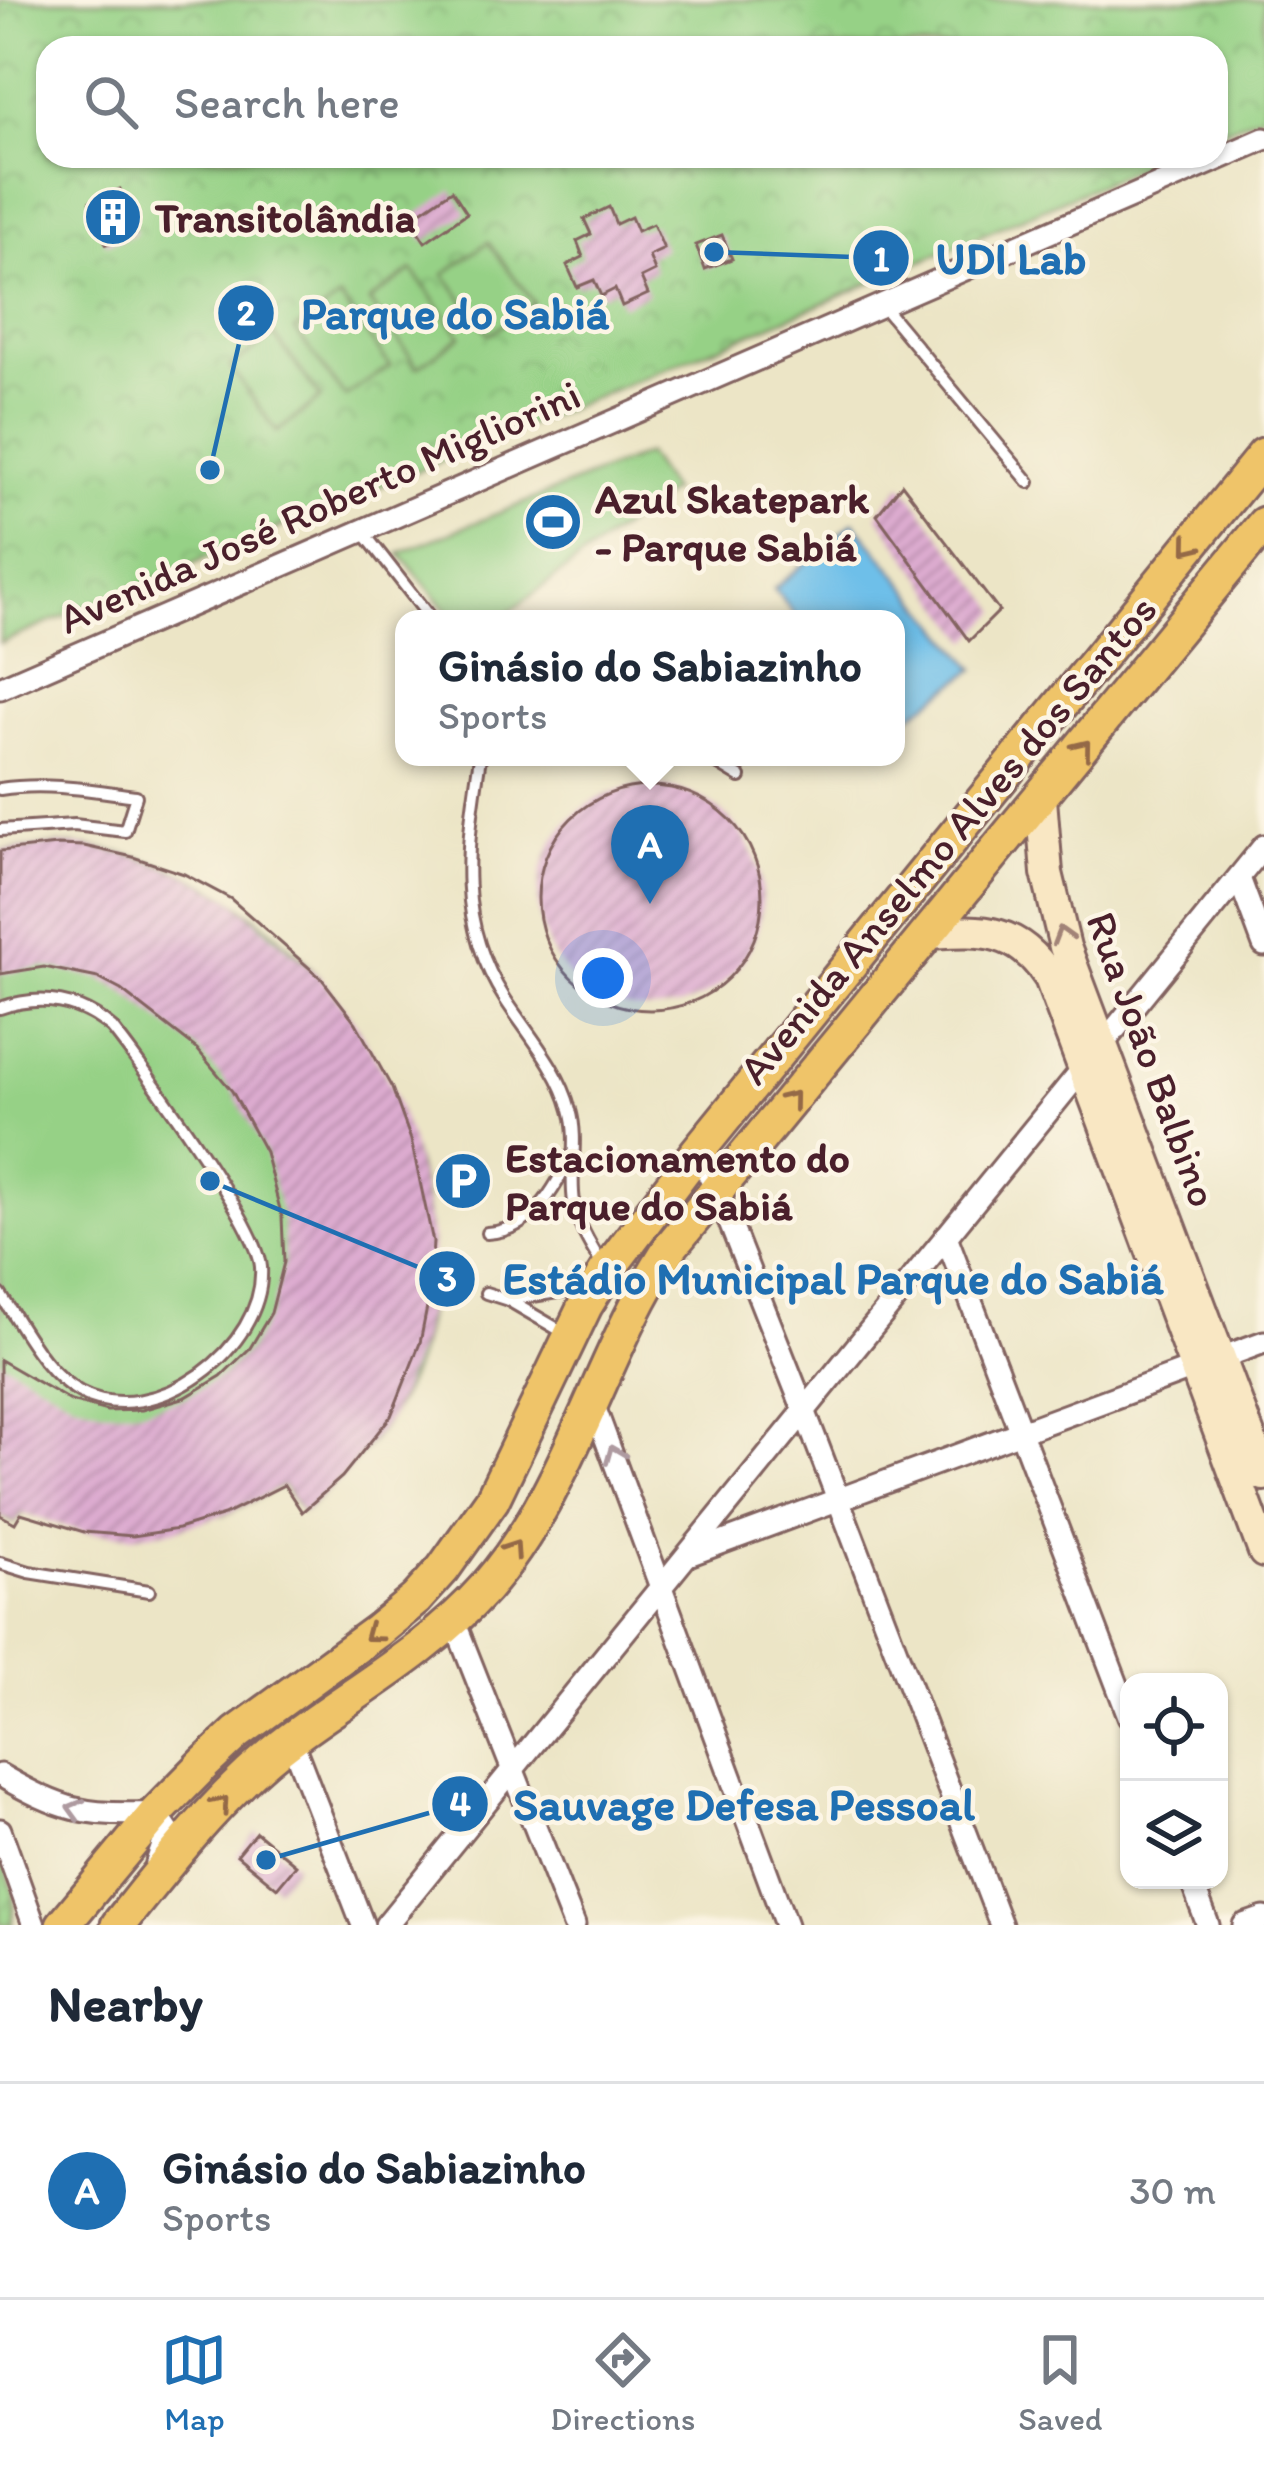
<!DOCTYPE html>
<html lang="en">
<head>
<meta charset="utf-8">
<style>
	:root { --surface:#fff; --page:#f6f6f7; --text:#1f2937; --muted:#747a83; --line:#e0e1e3; --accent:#1f6fb2 }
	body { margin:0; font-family:Itim,sans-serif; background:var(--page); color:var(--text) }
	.controls { position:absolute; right:36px; bottom:36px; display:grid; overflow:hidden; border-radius:24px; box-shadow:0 3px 9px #0004 }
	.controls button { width:108px; height:108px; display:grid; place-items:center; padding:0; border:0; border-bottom:3px solid var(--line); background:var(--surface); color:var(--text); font:60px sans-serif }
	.you { position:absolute; left:603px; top:978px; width:42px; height:42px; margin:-30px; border:9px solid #fff; border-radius:50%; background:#1a73e8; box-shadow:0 0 0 18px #1a73e833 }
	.badge { display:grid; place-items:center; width:78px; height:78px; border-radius:50%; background:var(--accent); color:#fff; font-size:39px; font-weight:700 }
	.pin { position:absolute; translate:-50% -99px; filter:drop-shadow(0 3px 6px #0008) }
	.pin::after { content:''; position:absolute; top:63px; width:42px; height:36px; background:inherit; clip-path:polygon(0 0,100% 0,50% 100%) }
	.popup { position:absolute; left:395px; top:610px; width:510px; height:156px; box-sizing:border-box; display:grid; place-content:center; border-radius:24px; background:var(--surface); filter:drop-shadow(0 3px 9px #0005); font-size:39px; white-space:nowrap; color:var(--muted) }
	.popup b { font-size:45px; color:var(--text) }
	.popup::after { content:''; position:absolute; left:50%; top:100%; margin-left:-24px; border:24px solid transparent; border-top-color:var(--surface) }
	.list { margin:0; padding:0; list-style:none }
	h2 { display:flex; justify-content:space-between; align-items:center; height:156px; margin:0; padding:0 48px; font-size:51px }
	h2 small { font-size:39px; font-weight:400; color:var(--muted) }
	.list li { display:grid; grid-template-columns:78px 1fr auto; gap:36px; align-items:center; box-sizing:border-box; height:216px; padding:0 48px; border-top:3px solid var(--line) }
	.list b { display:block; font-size:45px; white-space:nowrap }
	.list p { margin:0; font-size:39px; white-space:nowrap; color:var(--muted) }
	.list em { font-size:39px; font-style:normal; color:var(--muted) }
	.icon { flex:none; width:66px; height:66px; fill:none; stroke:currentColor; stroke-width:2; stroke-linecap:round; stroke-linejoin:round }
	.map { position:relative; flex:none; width:1264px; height:1925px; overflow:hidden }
	.search { position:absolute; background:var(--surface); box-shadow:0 3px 9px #0004; left:36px; right:36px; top:36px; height:132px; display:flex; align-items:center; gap:30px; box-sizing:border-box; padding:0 42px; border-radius:36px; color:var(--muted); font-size:45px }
	.sheet { height:372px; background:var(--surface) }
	nav { display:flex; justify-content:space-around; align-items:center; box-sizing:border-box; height:168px; border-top:3px solid var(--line); background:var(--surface); font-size:33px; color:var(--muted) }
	nav a { display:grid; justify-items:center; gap:6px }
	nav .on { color:var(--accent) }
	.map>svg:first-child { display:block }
	.park { fill:url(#park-crowns); stroke:#707858; stroke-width:3 }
	.garden { fill:#96d186; stroke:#707858; stroke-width:3 }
	.water { fill:#6ebfe9; stroke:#5c6f8a; stroke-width:3 }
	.building { fill:url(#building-hatch) }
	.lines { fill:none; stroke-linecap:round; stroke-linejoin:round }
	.service-casing { stroke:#836461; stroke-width:16 }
	.minor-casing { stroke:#836461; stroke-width:27 }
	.secondary-casing { stroke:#836461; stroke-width:36 }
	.primary-casing { stroke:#836461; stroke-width:39 }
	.service { stroke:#fff; stroke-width:10 }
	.minor { stroke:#fff; stroke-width:21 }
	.secondary { stroke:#f9e7c3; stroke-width:30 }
	.primary { stroke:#efc469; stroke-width:33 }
	.oneway { stroke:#946947 }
	.oneway2 { stroke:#a28377 }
	.oneway3 { stroke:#ae9aa0 }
	.labels { text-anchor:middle; stroke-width:9; stroke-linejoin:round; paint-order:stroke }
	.poi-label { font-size:42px; font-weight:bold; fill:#4a1f2b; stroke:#fcf5e5; text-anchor:start }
	.street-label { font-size:42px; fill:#4a1f2b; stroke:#fcf5e5 }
	.leader { fill:none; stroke:#1f6fb2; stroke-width:4.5 }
	.callout-dot { fill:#1f6fb2; stroke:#fcf5e5; stroke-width:4.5 }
	.mark-label { font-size:36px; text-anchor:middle; font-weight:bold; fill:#fff }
	.callout-label { font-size:45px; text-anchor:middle; font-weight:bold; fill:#1f6fb2; stroke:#fcf5e5; stroke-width:9; stroke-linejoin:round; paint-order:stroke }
</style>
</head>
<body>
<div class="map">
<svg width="1264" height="1925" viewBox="0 0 1264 1925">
	<defs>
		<pattern id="park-crowns" width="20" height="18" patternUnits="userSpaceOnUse" patternTransform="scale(3)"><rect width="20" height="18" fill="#96d186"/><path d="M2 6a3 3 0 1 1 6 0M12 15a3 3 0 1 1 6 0" fill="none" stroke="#83b374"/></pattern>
		<pattern id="building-hatch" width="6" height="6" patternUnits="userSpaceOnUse" patternTransform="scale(3)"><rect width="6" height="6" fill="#ddacd0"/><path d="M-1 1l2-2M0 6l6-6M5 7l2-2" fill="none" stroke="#b58ba9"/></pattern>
	</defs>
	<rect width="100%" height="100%" fill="#fcf5e5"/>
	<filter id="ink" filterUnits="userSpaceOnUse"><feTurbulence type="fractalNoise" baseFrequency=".00833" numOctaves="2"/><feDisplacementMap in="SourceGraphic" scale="24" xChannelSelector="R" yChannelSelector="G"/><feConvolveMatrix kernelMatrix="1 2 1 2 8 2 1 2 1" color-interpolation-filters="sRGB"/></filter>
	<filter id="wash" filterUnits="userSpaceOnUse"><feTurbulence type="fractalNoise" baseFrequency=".004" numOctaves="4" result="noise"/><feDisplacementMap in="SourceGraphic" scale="48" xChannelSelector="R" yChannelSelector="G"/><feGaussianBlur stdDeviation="2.7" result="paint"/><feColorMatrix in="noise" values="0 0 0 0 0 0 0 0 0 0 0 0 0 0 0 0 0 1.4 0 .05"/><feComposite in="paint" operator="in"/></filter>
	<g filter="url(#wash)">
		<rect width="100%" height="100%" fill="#ece5c6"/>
		<g class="park">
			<path d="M 0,0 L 1264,0 L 1264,113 L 1216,134 L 1216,48 L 48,48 L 48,156 L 1165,156 L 836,298 L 0,643 Z"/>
			<path d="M 0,1849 L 14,1894 L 12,1925 L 0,1925 Z"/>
		</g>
		<g class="garden">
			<path d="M 488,242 L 534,303 L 489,334 L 444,274 Z"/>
			<path d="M 412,270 L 461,336 L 418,367 L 369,301 Z"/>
			<path d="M 340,298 L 390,366 L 345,397 L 295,330 Z"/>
			<path d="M 274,335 L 321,398 L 277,432 L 230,367 Z"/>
			<path d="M 646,454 L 671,491 L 500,619 L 454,619 L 399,553 Z"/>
			<path d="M 57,845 C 243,850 380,1010 420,1180 C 435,1243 437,1306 413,1369 C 390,1428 349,1471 302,1512 L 283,1485 L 224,1515 L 22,1513 L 15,1523 L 0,1515 L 0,851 Z"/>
		</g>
		<path class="water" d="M 854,522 L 975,669 L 896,726 L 896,619 L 798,619 L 774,589 Z"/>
		<g id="blocks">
			<g class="building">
				<path d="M 120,189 L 136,234 L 106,244 L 90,201 Z"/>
				<path d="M 452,190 L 467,213 L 425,242 L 410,219 Z"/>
				<path d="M 609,207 L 616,224 L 631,217 L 637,231 L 653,224 L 664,249 L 649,256 L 655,271 L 641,278 L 648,294 L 622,306 L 615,289 L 601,296 L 594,280 L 577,287 L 567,265 L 583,257 L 577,241 L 591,234 L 584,219 Z"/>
				<path d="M 722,235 L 732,259 L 705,269 L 696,245 Z"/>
				<path d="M 902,484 L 999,611 L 969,641 L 877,515 Z"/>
				<circle cx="650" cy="898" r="112"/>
				<path d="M 57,845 L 84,846 L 133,857 L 184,874 L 231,899 L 322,979 L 356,1023 L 392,1088 L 411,1140 L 433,1242 L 430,1292 L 420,1343 L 391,1416 L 342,1477 L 302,1512 L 284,1485 L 224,1515 L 178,1529 L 133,1536 L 84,1532 L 21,1513 L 15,1523 L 0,1515 L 0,1360 L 71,1401 L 107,1411 L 142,1410 L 186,1397 L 221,1376 L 250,1348 L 271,1313 L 284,1262 L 282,1217 L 265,1152 L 232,1091 L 197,1049 L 121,990 L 98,978 L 44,967 L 0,974 L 0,851 Z"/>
				<path d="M 256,1832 L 296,1865 L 277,1888 L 237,1855 Z"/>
			</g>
		</g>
	</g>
	<g filter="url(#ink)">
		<use href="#blocks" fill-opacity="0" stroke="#836461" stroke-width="3"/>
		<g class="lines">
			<g class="service-casing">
				<g id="service">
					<path d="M 881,304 L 1029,482"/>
					<path d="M 363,532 L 431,619"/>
					<path d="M 480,757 C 467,845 454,920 505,999 C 527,1033 560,1070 570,1110 C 579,1141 569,1171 574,1202 C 577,1226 593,1248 604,1269"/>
					<path d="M 707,757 L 740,777"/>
					<path d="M 0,789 C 46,782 91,790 136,796 L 125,831 L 74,825 L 0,830"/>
					<path d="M 0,1008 C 41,994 79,1000 112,1028 C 143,1067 258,1225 261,1267 C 266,1348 154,1431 80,1392 C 44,1373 22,1326 0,1294"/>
					<path d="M 487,1233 C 533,1230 553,1192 572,1154"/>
					<path d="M 486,1293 L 508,1300 L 568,1335"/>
					<path d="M 508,1300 L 588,1287"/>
					<path d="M 0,1563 L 29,1572 L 149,1591"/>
				</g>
			</g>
			<g class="minor-casing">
				<g id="minor">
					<path d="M 0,688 L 1264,139"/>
					<path d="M 1239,878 L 1264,945"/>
					<path d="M 697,1152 L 717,1190 L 804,1410 L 1001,1925"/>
					<path d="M 946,1236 L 1129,1716"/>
					<path d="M 592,1401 L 786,1925"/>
					<path d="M 691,1554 L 1264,1342"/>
					<path d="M 454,1621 L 574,1925"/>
					<path d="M 291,1739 L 363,1925"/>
					<path d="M 0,1775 C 60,1810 86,1817 156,1813 L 168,1831 L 157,1863"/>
					<path d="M 0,1830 L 34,1925"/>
					<path d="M 1191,1880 L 1208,1925"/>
					<path d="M 386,1925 L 1264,846"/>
					<path d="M 1244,1925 L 1264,1918"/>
				</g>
			</g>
			<g class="secondary-casing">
				<g id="secondary">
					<path d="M 1041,799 L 1047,873 L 1065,947 L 1264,1475"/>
					<path d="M 929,933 C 983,930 1017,927 1050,978 L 1264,1552"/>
				</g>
			</g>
			<g class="primary-casing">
				<g id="primary">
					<path d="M 63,1925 L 156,1813 L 205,1763 L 237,1733 L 377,1631 L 416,1599 L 443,1569 L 492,1500 L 585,1306 L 606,1272 L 697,1152 L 1264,455"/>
					<path d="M 118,1925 C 170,1860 224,1789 291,1739 C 357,1690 429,1651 485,1588 C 572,1489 599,1354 672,1245 L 1264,524"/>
				</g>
			</g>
			<use href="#service" class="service"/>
			<use href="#minor" class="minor"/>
			<use href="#secondary" class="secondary"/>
			<use href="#primary" class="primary"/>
		</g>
		<defs><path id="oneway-chevron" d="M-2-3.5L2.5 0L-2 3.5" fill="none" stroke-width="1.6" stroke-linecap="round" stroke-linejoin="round" transform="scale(3)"/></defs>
		<g class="oneway">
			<use href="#oneway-chevron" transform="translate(1190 546) rotate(129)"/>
			<use href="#oneway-chevron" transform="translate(1083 748) rotate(-51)"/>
			<use href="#oneway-chevron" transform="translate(791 1099) rotate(-51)"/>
			<use href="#oneway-chevron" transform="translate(513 1549) rotate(-56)"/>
			<use href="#oneway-chevron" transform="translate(372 1634) rotate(143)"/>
			<use href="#oneway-chevron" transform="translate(221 1804) rotate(-49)"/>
		</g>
		<use class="oneway2" href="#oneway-chevron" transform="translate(1062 935) rotate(-107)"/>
		<g class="oneway3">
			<use href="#oneway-chevron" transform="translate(614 1454) rotate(-112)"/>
			<use href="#oneway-chevron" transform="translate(75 1809) rotate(-164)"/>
		</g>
	</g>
	<defs>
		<g id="building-disc" transform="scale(3)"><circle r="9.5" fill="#1f6fb2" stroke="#fcf5e5"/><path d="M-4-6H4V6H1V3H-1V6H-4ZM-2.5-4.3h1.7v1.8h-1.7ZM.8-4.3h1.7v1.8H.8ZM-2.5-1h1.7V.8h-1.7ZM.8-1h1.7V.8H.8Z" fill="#fff"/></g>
		<g id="stadium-disc" transform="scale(3)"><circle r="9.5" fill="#1f6fb2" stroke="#fcf5e5"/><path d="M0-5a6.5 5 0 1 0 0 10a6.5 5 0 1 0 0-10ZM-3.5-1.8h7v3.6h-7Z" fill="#fff"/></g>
		<g id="parking-disc" transform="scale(3)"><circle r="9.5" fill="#1f6fb2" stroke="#fcf5e5"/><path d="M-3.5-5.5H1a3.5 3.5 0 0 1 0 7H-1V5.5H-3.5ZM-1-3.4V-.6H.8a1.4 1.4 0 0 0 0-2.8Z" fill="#fff"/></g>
	</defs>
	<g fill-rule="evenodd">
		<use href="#building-disc" x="113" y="217"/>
		<use href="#stadium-disc" x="553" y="522"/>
		<use href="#parking-disc" x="463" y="1181"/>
	</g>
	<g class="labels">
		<g class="poi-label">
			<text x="155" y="232">Transitolândia</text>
			<text x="595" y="513">Azul Skatepark<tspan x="595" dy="48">- Parque Sabiá</tspan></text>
			<text x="505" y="1172">Estacionamento do<tspan x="505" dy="48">Parque do Sabiá</tspan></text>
		</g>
		<g class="street-label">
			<text transform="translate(319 506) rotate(-24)" y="15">Avenida José Roberto Migliorini</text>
			<text transform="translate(947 839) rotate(-50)" y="15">Avenida Anselmo Alves dos Santos</text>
			<text transform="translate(1153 1059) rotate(70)" y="15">Rua João Balbino</text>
		</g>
	</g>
	<path class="leader" d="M714 252L881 258M210 470L246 313M210 1181L447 1279M266 1860L460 1804"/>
	<g class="callout-dot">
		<circle cx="714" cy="252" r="12"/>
		<circle cx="210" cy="470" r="12"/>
		<circle cx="210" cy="1181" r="12"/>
		<circle cx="266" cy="1860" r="12"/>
		<circle cx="881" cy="258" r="30"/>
		<circle cx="246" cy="313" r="30"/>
		<circle cx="447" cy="1279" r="30"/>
		<circle cx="460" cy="1804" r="30"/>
	</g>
	<g class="mark-label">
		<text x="881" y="271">1</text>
		<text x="246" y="325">2</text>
		<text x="447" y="1291">3</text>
		<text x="460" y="1816">4</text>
	</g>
	<g class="callout-label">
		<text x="1011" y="274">UDI Lab</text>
		<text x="455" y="329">Parque do Sabiá</text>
		<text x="833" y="1294">Estádio Municipal Parque do Sabiá</text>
		<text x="744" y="1820">Sauvage Defesa Pessoal</text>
	</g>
</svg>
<div class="controls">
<button><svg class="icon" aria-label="locate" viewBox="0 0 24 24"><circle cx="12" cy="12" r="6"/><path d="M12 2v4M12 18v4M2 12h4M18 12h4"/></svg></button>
<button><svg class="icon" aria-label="layers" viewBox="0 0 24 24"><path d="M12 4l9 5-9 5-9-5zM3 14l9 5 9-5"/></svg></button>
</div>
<div class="you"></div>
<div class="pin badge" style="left:650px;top:904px">A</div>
<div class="popup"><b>Ginásio do Sabiazinho</b>Sports</div>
<div class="search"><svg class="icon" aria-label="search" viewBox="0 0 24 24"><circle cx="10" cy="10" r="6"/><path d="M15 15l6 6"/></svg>Search here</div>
</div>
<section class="sheet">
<h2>Nearby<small></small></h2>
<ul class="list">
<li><span class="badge">A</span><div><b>Ginásio do Sabiazinho</b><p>Sports</p></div><em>30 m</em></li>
</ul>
</section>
<nav>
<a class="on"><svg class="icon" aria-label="map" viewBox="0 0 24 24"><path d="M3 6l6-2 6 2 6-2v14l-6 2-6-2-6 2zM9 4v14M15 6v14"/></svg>Map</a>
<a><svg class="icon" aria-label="directions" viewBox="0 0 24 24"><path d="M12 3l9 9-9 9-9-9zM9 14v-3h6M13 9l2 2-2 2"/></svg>Directions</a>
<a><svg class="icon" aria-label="saved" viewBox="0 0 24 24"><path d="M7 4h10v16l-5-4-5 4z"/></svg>Saved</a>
</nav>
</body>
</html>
